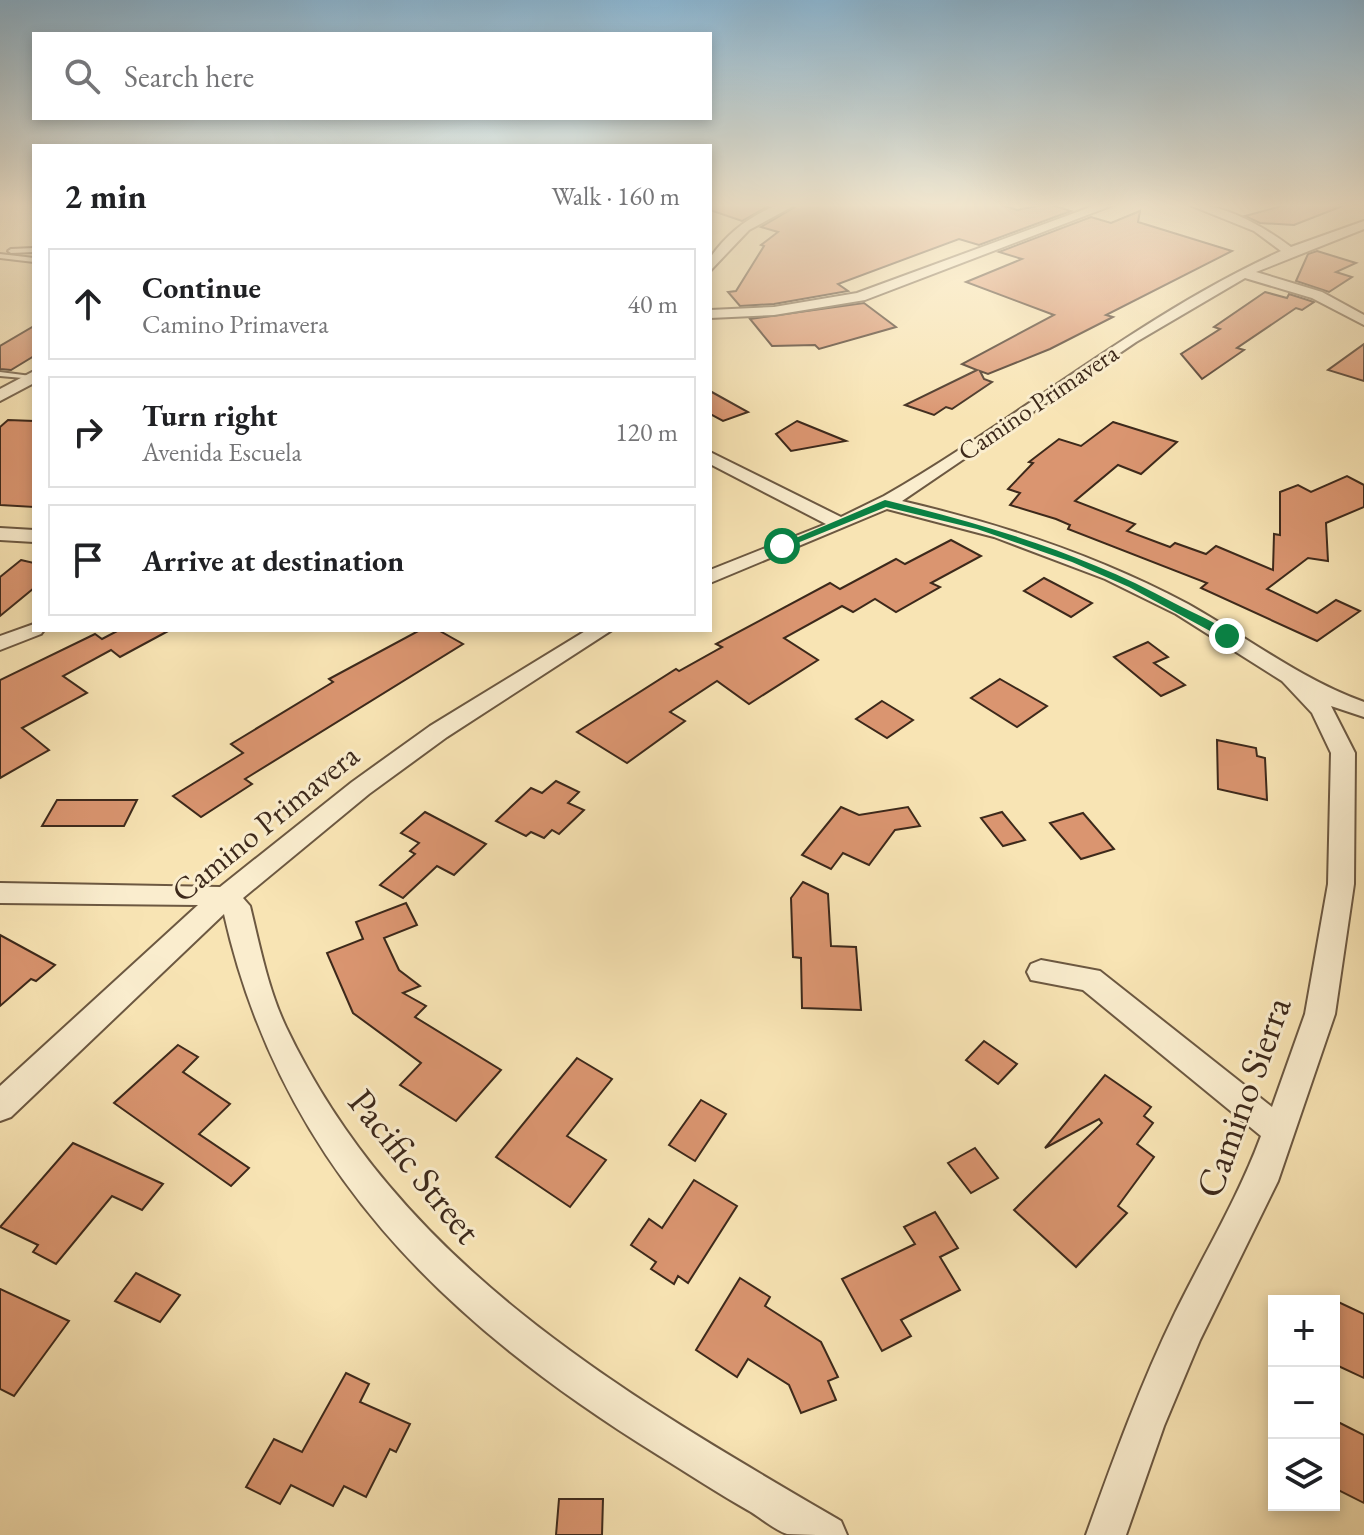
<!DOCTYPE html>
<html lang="en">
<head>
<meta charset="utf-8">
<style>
  body { margin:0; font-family:"EB Garamond",serif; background:#f2f2f2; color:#202124 }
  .controls { position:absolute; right:24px; bottom:24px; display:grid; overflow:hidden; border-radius:0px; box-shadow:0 4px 12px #0003 }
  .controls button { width:72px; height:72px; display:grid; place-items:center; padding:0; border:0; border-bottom:2px solid #e0e0e0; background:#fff; color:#202124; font:40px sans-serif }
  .stop { position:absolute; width:24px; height:24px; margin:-18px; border:6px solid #0b8043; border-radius:50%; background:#fff }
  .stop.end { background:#0b8043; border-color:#fff; box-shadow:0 2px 8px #0008 }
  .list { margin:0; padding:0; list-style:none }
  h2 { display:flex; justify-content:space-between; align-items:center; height:104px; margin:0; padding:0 32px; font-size:34px }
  h2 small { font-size:26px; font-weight:400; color:#757577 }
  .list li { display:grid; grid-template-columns:52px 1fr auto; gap:24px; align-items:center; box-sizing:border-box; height:112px; margin:0 16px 16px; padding:0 16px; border:2px solid #e0e0e0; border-radius:0px }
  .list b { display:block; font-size:30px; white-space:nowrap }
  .list p { margin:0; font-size:26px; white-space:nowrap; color:#757577 }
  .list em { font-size:26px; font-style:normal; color:#757577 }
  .icon { flex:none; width:44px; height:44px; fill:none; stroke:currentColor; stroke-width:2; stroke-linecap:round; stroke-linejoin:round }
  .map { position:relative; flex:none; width:1364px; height:1535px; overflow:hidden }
  .search { position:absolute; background:#fff; box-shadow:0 4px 12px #0003; left:32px; top:32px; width:680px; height:88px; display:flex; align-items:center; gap:20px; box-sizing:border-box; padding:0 28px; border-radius:0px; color:#757577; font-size:30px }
  .panel { position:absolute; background:#fff; box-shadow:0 4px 12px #0003; left:32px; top:144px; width:680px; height:488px; border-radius:0px }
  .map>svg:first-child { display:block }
  .building { fill:#da9570; stroke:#3d291b; stroke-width:2 }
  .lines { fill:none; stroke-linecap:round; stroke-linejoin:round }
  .service-casing { stroke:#6c5841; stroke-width:4 }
  .minor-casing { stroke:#6c5841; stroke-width:4 }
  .service { fill:#faedce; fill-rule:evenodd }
  .minor { fill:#faedce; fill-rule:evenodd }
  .route { fill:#0b8043 }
  .labels { text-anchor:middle; stroke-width:6; stroke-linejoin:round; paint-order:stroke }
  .far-street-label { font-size:26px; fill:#3d291b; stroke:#faedce }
  .street-label { font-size:32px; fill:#3d291b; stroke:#faedce }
  .near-street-label { font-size:38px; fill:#3d291b; stroke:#faedce }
</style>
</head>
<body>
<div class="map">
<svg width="1364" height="1535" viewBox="0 0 1364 1535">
  <rect width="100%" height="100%" fill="#f8e4b4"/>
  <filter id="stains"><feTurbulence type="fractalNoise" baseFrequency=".0025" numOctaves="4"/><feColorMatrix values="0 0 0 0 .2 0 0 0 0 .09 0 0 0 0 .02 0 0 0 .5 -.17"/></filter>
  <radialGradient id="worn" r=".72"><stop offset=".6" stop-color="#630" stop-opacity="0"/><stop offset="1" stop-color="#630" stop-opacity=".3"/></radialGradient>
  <g class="building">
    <polygon points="710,204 772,204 742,221 710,210"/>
    <polygon points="800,204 998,204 1017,210 1048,204 1071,211 979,245 959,239 838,284 848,291 774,304 740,306 728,292 736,291 764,246 761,245 778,232 761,227"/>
    <polygon points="1290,204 1345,204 1345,205 1294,225 1260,223 1245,216"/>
    <polygon points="1140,211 1138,222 1232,251 1106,315 1113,317 1050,349 988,374 980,371 984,379 992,382 952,409 946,407 934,415 905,405 977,370 962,364 1054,315 966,282 1022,259 999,252 1091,217 1111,223"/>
    <polygon points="1317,251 1356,263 1336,272 1352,277 1329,292 1296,281 1308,254"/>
    <polygon points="1265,292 1287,298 1289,294 1314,302 1302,310 1296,308 1237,348 1244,350 1202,379 1181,354 1220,329 1214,327"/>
    <polygon points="864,303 896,327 819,349 815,345 772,346 750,319"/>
    <polygon points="34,326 34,356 11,370 0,369 0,346"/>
    <polygon points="1364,344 1364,381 1328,370"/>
    <polygon points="710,391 748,412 723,421 710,414"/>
    <polygon points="8,420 34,421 34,507 0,505 0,427"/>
    <polygon points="797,421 846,441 791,451 776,434"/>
    <polygon points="1113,422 1177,442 1141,474 1118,465 1075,501 1135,524 1127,531 1170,547 1175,543 1206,554 1216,546 1273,570 1274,534 1280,535 1280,492 1298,485 1311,492 1347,476 1364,485 1364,507 1326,523 1328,561 1308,558 1267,589 1317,613 1336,600 1360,611 1317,641 1201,588 1207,583 1068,529 1070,525 1056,519 1010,505 1020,493 1008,489 1033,463 1029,462 1059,439 1081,446"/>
    <polygon points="951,540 981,556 931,583 940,587 896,612 875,599 853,612 842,606 784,638 818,660 749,704 717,681 670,712 685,721 627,763 577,732 676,669 679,671 722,647 716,644 830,583 840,589 896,559 905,564"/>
    <polygon points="21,560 34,563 34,588 0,616 0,577"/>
    <polygon points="1044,578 1092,603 1071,617 1024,591"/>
    <polygon points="119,630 170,630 120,657 111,650 63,676 87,693 22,728 49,750 0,778 0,680 95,634 102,639"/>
    <polygon points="420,630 438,630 463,644 245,779 252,784 201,817 173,796 243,753 231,744 333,682 329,679"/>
    <polygon points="1148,642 1168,657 1154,663 1185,685 1161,696 1114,657"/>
    <polygon points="1000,679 1047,706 1017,727 971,698"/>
    <polygon points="882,701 913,720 887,738 856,719"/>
    <polygon points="1217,740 1256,748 1257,756 1265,758 1267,800 1218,789"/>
    <polygon points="556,781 579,792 568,803 584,810 559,834 552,830 544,838 531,832 526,836 496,821 531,788 542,793"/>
    <polygon points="57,800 137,800 124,826 42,826"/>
    <polygon points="841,807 859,815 908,807 920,826 895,830 869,865 843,853 831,869 802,855"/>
    <polygon points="425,812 486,844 454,875 437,866 403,898 380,885 415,854 410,851 419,843 401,833"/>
    <polygon points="1002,812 1025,840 1003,846 981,818"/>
    <polygon points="1083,813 1114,849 1081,859 1050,823"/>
    <polygon points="803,882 828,894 831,946 856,947 861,1010 802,1008 801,958 793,957 791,898"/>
    <polygon points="406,903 417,925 384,938 399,970 420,986 403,993 426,1006 415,1017 501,1070 456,1121 400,1085 421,1063 353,1013 327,953 363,939 356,922"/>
    <polygon points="0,935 55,965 36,981 31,979 0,1006"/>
    <polygon points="984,1041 1017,1064 998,1084 966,1060"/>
    <polygon points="178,1045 198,1057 183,1072 230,1104 199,1134 249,1168 231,1186 114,1103"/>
    <polygon points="577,1058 612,1079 567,1136 606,1160 570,1207 496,1157"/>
    <polygon points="1105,1075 1151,1107 1144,1116 1153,1123 1137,1144 1154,1157 1118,1206 1127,1213 1076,1267 1014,1210 1102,1123 1099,1119 1045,1148"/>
    <polygon points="701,1100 726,1114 695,1161 669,1145"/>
    <polygon points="73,1143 163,1184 142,1210 112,1196 56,1264 33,1252 38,1245 0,1227"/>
    <polygon points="975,1148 998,1178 971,1193 948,1163"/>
    <polygon points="694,1180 737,1206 688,1283 678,1276 674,1284 651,1269 656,1262 631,1245 649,1219 662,1228"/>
    <polygon points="935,1212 958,1248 940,1257 960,1290 901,1320 911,1336 882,1351 842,1279 915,1244 904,1227"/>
    <polygon points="136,1273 180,1295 160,1322 115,1301"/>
    <polygon points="740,1278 770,1297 765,1306 821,1342 838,1377 828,1381 836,1400 801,1413 789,1385 748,1359 737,1377 696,1350"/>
    <polygon points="0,1289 69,1321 14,1396 0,1389"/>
    <polygon points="1334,1300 1364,1314 1364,1378 1334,1364"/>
    <polygon points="346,1373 369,1384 360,1402 410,1424 396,1452 390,1449 366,1497 344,1486 333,1506 291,1485 280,1504 246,1487 274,1439 302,1452"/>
    <polygon points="1334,1420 1364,1435 1364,1503 1334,1488"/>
    <polygon points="559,1499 603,1499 602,1535 556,1535"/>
  </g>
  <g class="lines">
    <defs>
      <g id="service">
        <polygon points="34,248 34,252 11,253 8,251 11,249"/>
        <polygon points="0,254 34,258 34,262 0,258"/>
        <polygon points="0,372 31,376 34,376 34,379 0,376"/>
      </g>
      <g id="minor">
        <path d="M780,204h17l-48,26 -39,41v-13c18,-26 41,-43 70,-54z"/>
        <polygon points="1099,204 1116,204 865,300 774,315 710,318 710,310 774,307 857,293"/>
        <path d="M1187,204c38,0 74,21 104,43l73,-26v8l-108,43 66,20 42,23v10l-52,-27 -67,-20 -109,64 -234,159c99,23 196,55 286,103 59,33 112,75 176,98v15l-33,-11 24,47 -1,131 -19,130 -57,167 -78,159 -36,86 -38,109h-40c27,-75 54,-150 89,-222 29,-59 63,-115 86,-177l-178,-146 -52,-10 -4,-8 4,-8 10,-4 59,11 172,136 33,-93 23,-130 3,-131 -19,-40 -30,-32 -106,-67 -71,-35 -111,-42 -107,-28 -177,74v-13l116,-46 -116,-60v-12l131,65 43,-21c136,-78 254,-180 397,-245l-27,-20z"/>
        <polygon points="34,371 34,383 0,401 0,389"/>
        <polygon points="0,528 34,530 34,542 0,540"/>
        <polygon points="34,624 34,630 44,630 41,634 0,650 0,636"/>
        <path d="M587,630h25l-165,107 -78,57 -126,104 7,8c10,41 18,83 36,121 114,239 336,366 555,494l6,14c-17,0 -44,0 -60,-1 -12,-4 -25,-15 -36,-22 -32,-18 -62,-38 -93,-57 -213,-132 -377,-289 -434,-541l-213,203 -11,4v-35l198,-181 -198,-2v-20l220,4 132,-105 78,-56z"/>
      </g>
    </defs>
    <use href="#service" class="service-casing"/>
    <use href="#minor" class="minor-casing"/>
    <use href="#service" class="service"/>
    <use href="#minor" class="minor"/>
  </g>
  <linearGradient id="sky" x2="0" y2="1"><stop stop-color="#8bb7d4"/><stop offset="0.49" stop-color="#fcf3dd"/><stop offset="1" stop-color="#fcf3dd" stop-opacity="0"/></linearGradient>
  <rect width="1364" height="419" fill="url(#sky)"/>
  <path class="route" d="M885,500c101,25 198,53 289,103 19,10 43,19 59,33l-10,2 -94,-51 -57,-25 -95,-33 -91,-22 -101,41 -8,-2z"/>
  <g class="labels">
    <g class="far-street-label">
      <text transform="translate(1038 402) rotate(-34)" y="9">Camino Primavera</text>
    </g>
    <g class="street-label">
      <text transform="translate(265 823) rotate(-39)" y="11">Camino Primavera</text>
    </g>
    <g class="near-street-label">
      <text transform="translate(1243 1097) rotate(-70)" y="13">Camino Sierra</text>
      <text transform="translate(415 1166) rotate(51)" y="13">Pacific Street</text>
    </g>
  </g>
  <rect width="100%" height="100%" filter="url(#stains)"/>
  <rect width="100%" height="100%" fill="url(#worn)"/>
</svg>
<div class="controls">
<button>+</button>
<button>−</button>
<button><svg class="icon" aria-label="layers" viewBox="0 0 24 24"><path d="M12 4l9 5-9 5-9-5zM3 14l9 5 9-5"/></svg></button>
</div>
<div class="stop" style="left:782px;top:546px"></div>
<div class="stop end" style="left:1227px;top:636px"></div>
<div class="search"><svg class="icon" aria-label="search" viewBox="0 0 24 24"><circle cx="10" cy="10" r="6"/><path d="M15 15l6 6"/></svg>Search here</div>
<section class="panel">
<h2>2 min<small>Walk · 160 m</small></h2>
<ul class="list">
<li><svg class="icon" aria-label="ahead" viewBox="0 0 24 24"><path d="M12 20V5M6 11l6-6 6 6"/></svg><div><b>Continue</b><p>Camino Primavera</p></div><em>40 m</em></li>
<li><svg class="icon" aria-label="right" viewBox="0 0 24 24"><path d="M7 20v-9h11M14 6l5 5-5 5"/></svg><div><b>Turn right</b><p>Avenida Escuela</p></div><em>120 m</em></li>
<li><svg class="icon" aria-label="arrive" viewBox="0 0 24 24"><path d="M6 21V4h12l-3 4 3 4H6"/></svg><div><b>Arrive at destination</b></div></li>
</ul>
</section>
</div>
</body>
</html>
